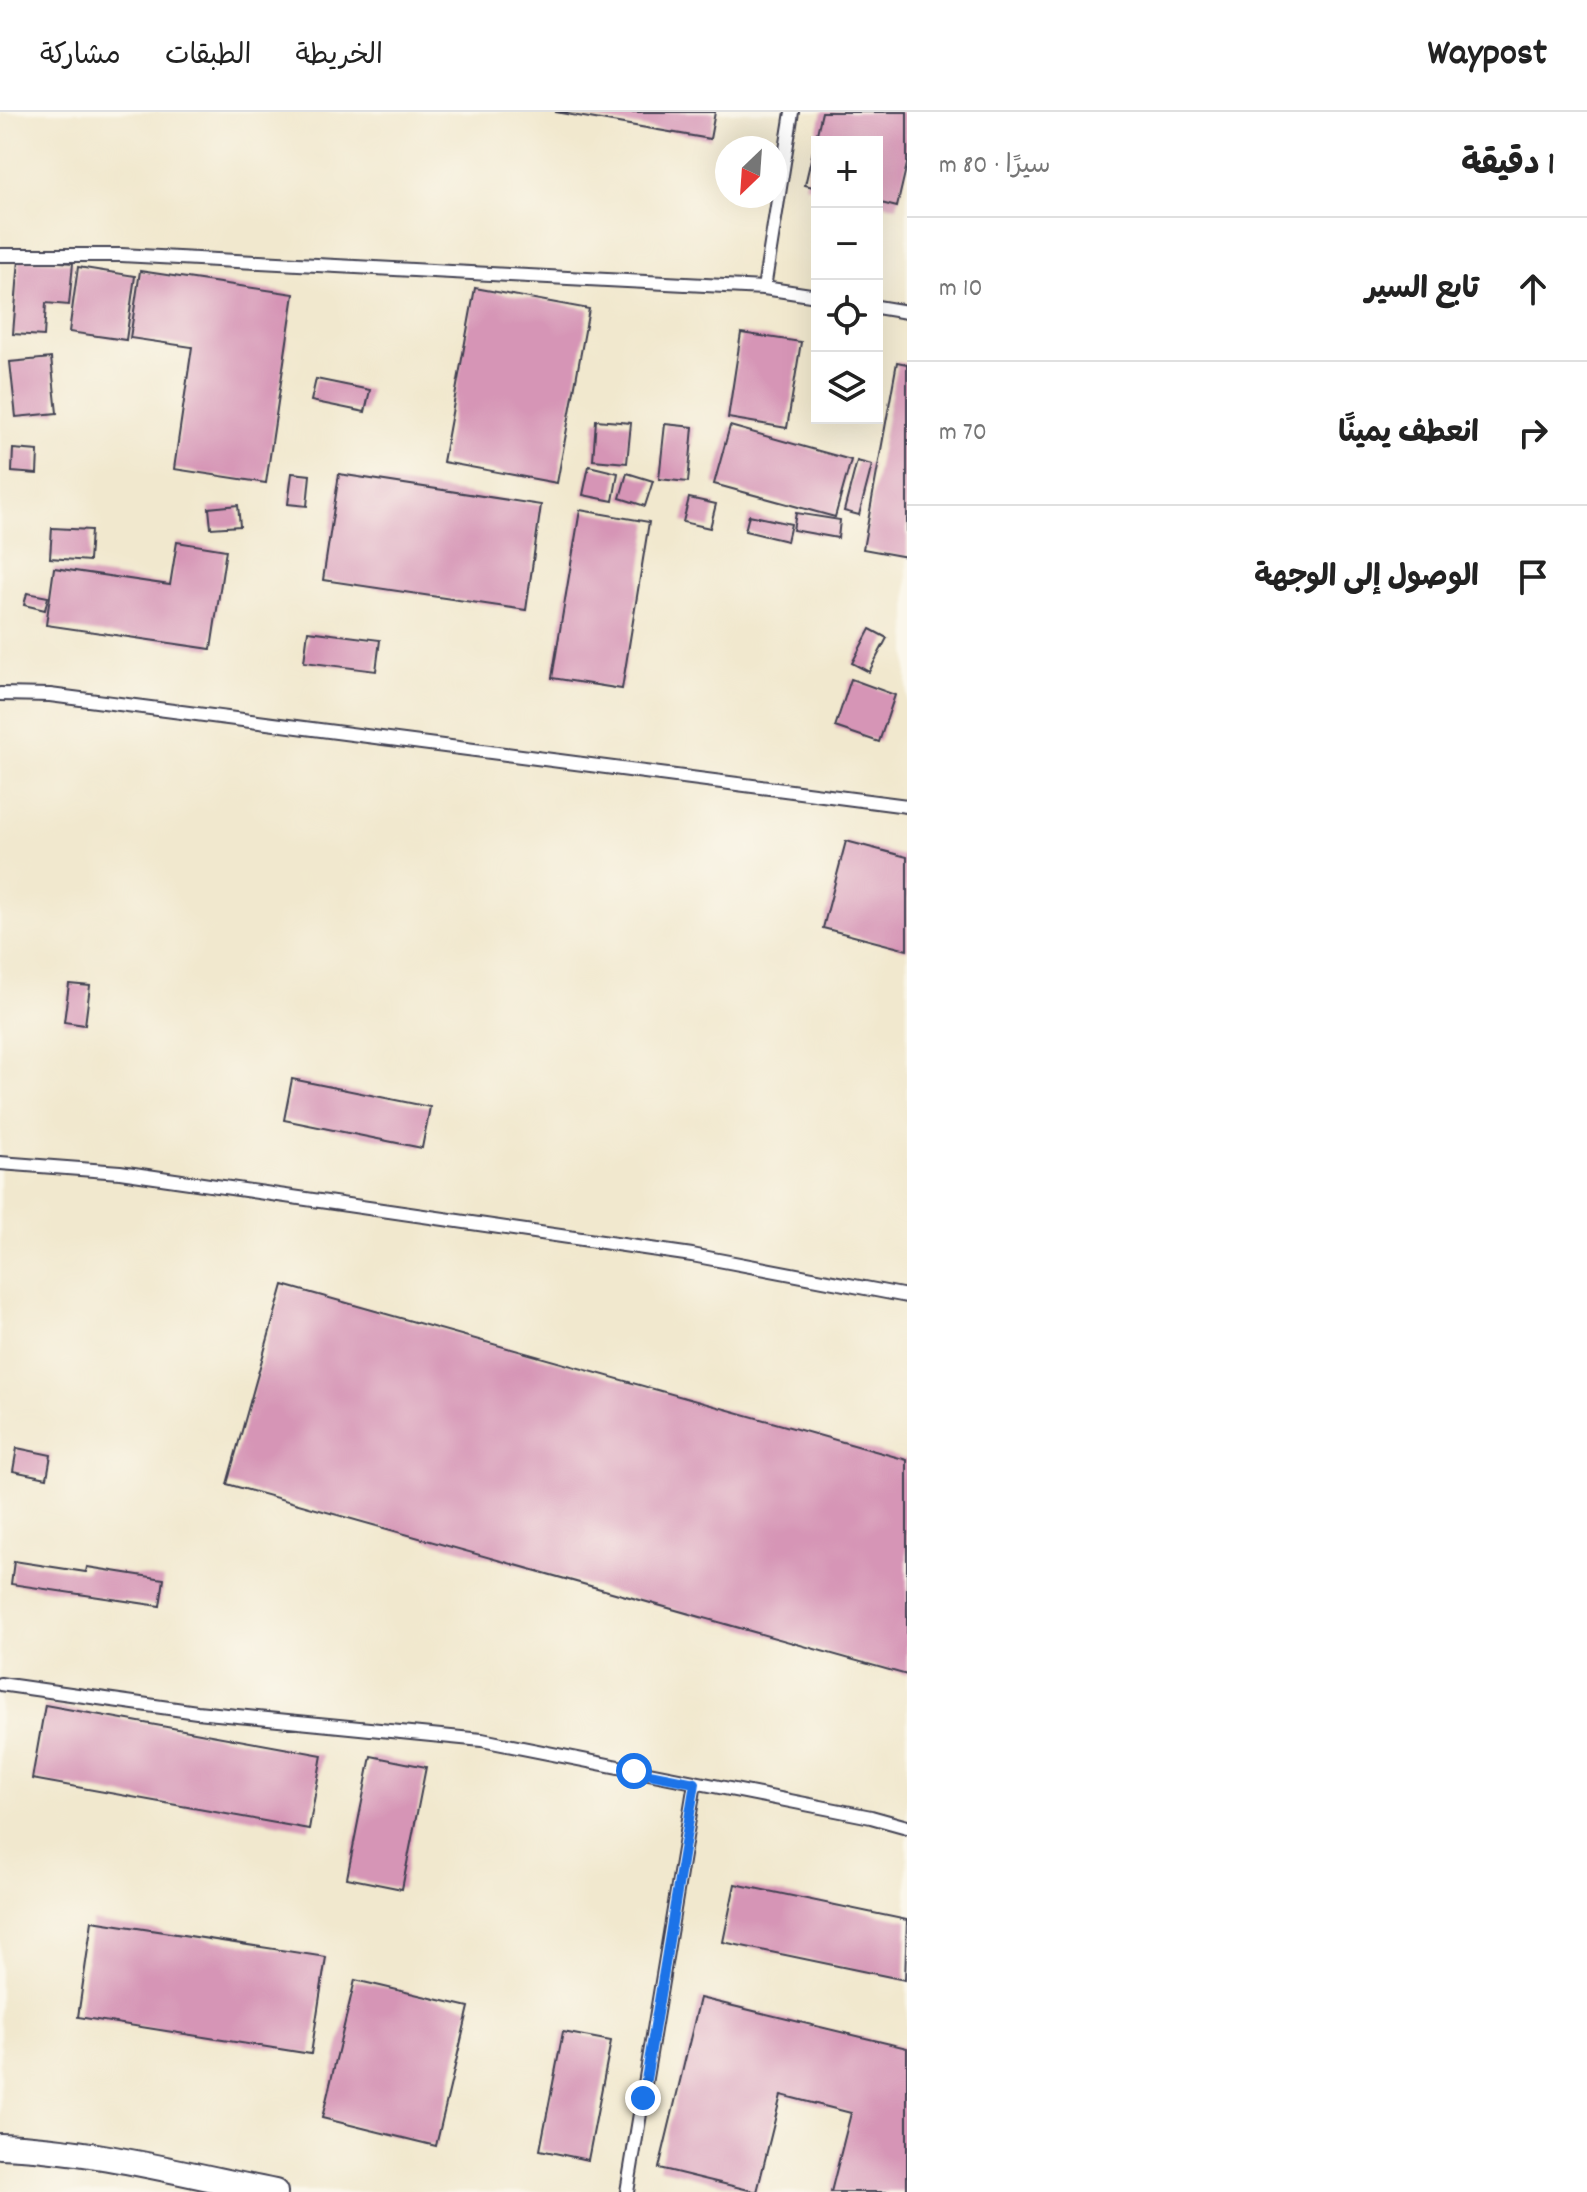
<!DOCTYPE html>
<html lang="ar">
<head>
<meta charset="utf-8">
<style>
  body { margin:0; font-family:Dekko,"Playpen Sans Arabic",sans-serif; background:#f2f2f2; color:#222; direction:rtl }
  .controls { position:absolute; right:24px; top:24px; display:grid; overflow:hidden; border-radius:0px; box-shadow:0 8px 32px #0002 }
  .controls button { width:72px; height:72px; display:grid; place-items:center; padding:0; border:0; border-bottom:2px solid #e0e0e0; background:#fff; color:#222; font:40px sans-serif }
  .compass { position:absolute; left:715px; top:24px; width:72px; height:72px; border-radius:50%; background:#fff; box-shadow:0 8px 32px #0002; rotate:205deg }
  .stop { position:absolute; width:24px; height:24px; margin:-18px; border:6px solid #1a73e8; border-radius:50%; background:#fff }
  .stop.end { background:#1a73e8; border-color:#fff; box-shadow:0 2px 8px #0008 }
  .list { margin:0; padding:0; list-style:none }
  h2 { display:flex; justify-content:space-between; align-items:center; height:104px; margin:0; padding:0 32px; font-size:34px }
  h2 small { font-size:26px; font-weight:400; color:#767676 }
  .list li { display:grid; grid-template-columns:52px 1fr auto; gap:24px; align-items:center; box-sizing:border-box; height:144px; padding:0 32px; border-top:2px solid #e0e0e0 }
  .list b { display:block; font-size:30px; white-space:nowrap }
  .list em { font-size:26px; font-style:normal; color:#767676 }
  .icon { flex:none; width:44px; height:44px; fill:none; stroke:currentColor; stroke-width:2; stroke-linecap:round; stroke-linejoin:round }
  .map { position:relative; flex:none; width:907px; height:2080px; overflow:hidden; direction:ltr }
  header { display:flex; align-items:center; gap:48px; box-sizing:border-box; height:112px; padding:0 40px; background:#fff; border-bottom:2px solid #e0e0e0 }
  header strong { font-size:38px }
  nav { display:flex; gap:44px; margin-inline-start:auto; font-size:28px }
  main { display:flex }
  aside { flex:1; background:#fff }
  .map>svg:first-child { display:block }
  .building { fill:#d695b6 }
  .lines { fill:none; stroke-linecap:round; stroke-linejoin:round }
  .lane-casing { stroke:#414051; stroke-width:16 }
  .street-casing { stroke:#414051; stroke-width:28 }
  .lane { stroke:#fff; stroke-width:12 }
  .street { stroke:#fff; stroke-width:24 }
  .route { stroke:#1a73e8; stroke-width:10 }
</style>
</head>
<body>
<header>
<strong>Waypost</strong>
<nav><a>الخريطة</a><a>الطبقات</a><a>مشاركة</a></nav>
</header>
<main>
<aside>
<h2>1 دقيقة<small>سيرًا · 80 m</small></h2>
<ul class="list">
<li><svg class="icon" aria-label="ahead" viewBox="0 0 24 24"><path d="M12 20V5M6 11l6-6 6 6"/></svg><div><b>تابع السير</b></div><em>10 m</em></li>
<li><svg class="icon" aria-label="right" viewBox="0 0 24 24"><path d="M7 20v-9h11M14 6l5 5-5 5"/></svg><div><b>انعطف يمينًا</b></div><em>70 m</em></li>
<li><svg class="icon" aria-label="arrive" viewBox="0 0 24 24"><path d="M6 21V4h12l-3 4 3 4H6"/></svg><div><b>الوصول إلى الوجهة</b></div></li>
</ul>
</aside>
<div class="map">
<svg width="907" height="2080" viewBox="0 0 907 2080">
  <rect width="100%" height="100%" fill="#fbf7ec"/>
  <filter id="ink" filterUnits="userSpaceOnUse"><feTurbulence type="fractalNoise" baseFrequency=".0125" numOctaves="2"/><feDisplacementMap in="SourceGraphic" scale="16" xChannelSelector="R" yChannelSelector="G"/><feConvolveMatrix kernelMatrix="1 2 1 2 8 2 1 2 1" color-interpolation-filters="sRGB"/></filter>
  <filter id="wash" filterUnits="userSpaceOnUse"><feTurbulence type="fractalNoise" baseFrequency=".006" numOctaves="4" result="noise"/><feDisplacementMap in="SourceGraphic" scale="32" xChannelSelector="R" yChannelSelector="G"/><feGaussianBlur stdDeviation="1.8" result="paint"/><feColorMatrix in="noise" values="0 0 0 0 0 0 0 0 0 0 0 0 0 0 0 0 0 1.4 0 .05"/><feComposite in="paint" operator="in"/></filter>
  <g filter="url(#wash)">
    <rect width="100%" height="100%" fill="#f1e8ce"/>
    <g id="blocks">
      <g class="building">
        <polygon points="555,0 715,0 710,27"/>
        <polygon points="822,0 907,0 907,52 897,95 877,90 877,30 817,30 817,76 805,73"/>
        <polygon points="19,147 73,151 69,193 46,191 44,224 13,222"/>
        <polygon points="78,155 135,164 126,228 69,220"/>
        <polygon points="140,159 294,182 266,371 174,357 192,235 130,226"/>
        <polygon points="475,176 589,197 557,371 443,350"/>
        <polygon points="741,221 801,230 787,316 728,306"/>
        <polygon points="51,246 57,301 16,305 10,250"/>
        <polygon points="897,250 907,252 907,445 863,437"/>
        <polygon points="316,267 370,278 365,300 311,289"/>
        <polygon points="596,308 631,311 627,351 593,348"/>
        <polygon points="665,312 693,315 688,370 659,367"/>
        <polygon points="730,314 851,348 835,405 714,372"/>
        <polygon points="13,337 38,339 37,362 12,360"/>
        <polygon points="857,349 872,353 859,403 844,399"/>
        <polygon points="589,354 618,361 613,389 583,383"/>
        <polygon points="292,361 310,363 307,394 288,392"/>
        <polygon points="627,361 653,369 645,394 620,386"/>
        <polygon points="339,362 541,393 526,498 323,468"/>
        <polygon points="689,386 716,392 710,416 683,410"/>
        <polygon points="238,393 240,414 211,416 209,396"/>
        <polygon points="580,398 649,410 622,577 552,566"/>
        <polygon points="796,401 840,408 838,426 793,418"/>
        <polygon points="749,403 791,412 787,429 745,419"/>
        <polygon points="52,416 91,418 89,449 50,446"/>
        <polygon points="177,430 226,438 211,537 46,513 54,456 170,473"/>
        <polygon points="27,481 48,485 45,498 24,493"/>
        <polygon points="870,517 887,526 869,560 852,551"/>
        <polygon points="308,519 380,528 376,559 304,550"/>
        <polygon points="851,567 895,583 879,630 835,615"/>
        <polygon points="846,729 907,745 907,838 823,816"/>
        <polygon points="69,872 90,874 85,913 64,910"/>
        <polygon points="292,967 430,995 422,1036 284,1008"/>
        <polygon points="283,1173 907,1348 907,1563 227,1372"/>
        <polygon points="17,1336 51,1343 47,1366 13,1359"/>
        <polygon points="14,1449 86,1460 87,1455 164,1467 160,1494 11,1472"/>
        <polygon points="45,1593 322,1643 309,1717 32,1667"/>
        <polygon points="371,1644 426,1655 402,1777 347,1766"/>
        <polygon points="735,1772 907,1808 905,1868 723,1830"/>
        <polygon points="92,1809 326,1845 311,1942 78,1905"/>
        <polygon points="355,1868 469,1895 436,2034 322,2006"/>
        <polygon points="700,1886 907,1936 907,2080 831,2080 851,2001 781,1983 757,2080 659,2056"/>
        <polygon points="563,1920 611,1929 588,2048 540,2038"/>
      </g>
    </g>
  </g>
  <g filter="url(#ink)">
    <use href="#blocks" fill-opacity="0" stroke="#414051" stroke-width="2"/>
    <g class="lines">
      <defs>
        <g id="lane">
          <polyline points="0,143 121,143 764,176 817,184"/>
          <polyline points="764,176 792,0"/>
          <polyline points="877,195 907,200"/>
          <polyline points="0,582 50,583 907,694"/>
          <polyline points="0,1051 120,1060 692,1143 907,1184"/>
          <polyline points="0,1572 197,1600 482,1628 871,1705 907,1715"/>
          <polyline points="627,2080 695,1671"/>
        </g>
        <path id="street" d="M0,2034c92,3 185,28 275,46"/>
      </defs>
      <use href="#lane" class="lane-casing"/>
      <use href="#street" class="street-casing"/>
      <use href="#lane" class="lane"/>
      <use href="#street" class="street"/>
    </g>
  </g>
  <g class="lines" filter="url(#ink)">
    <polyline class="route" points="634,1659 695,1671 643,1986"/>
  </g>
</svg>
<div class="controls">
<button>+</button>
<button>−</button>
<button><svg class="icon" aria-label="locate" viewBox="0 0 24 24"><circle cx="12" cy="12" r="6"/><path d="M12 2v4M12 18v4M2 12h4M18 12h4"/></svg></button>
<button><svg class="icon" aria-label="layers" viewBox="0 0 24 24"><path d="M12 4l9 5-9 5-9-5zM3 14l9 5 9-5"/></svg></button>
</div>
<svg class="compass" viewBox="-18 -18 36 36"><path d="M0-13l5 13h-10z" fill="#e53935"/><path d="M0 13l5-13h-10z" fill="#767676"/></svg>
<div class="stop" style="left:634px;top:1659px"></div>
<div class="stop end" style="left:643px;top:1986px"></div>
</div>
</main>
</body>
</html>
